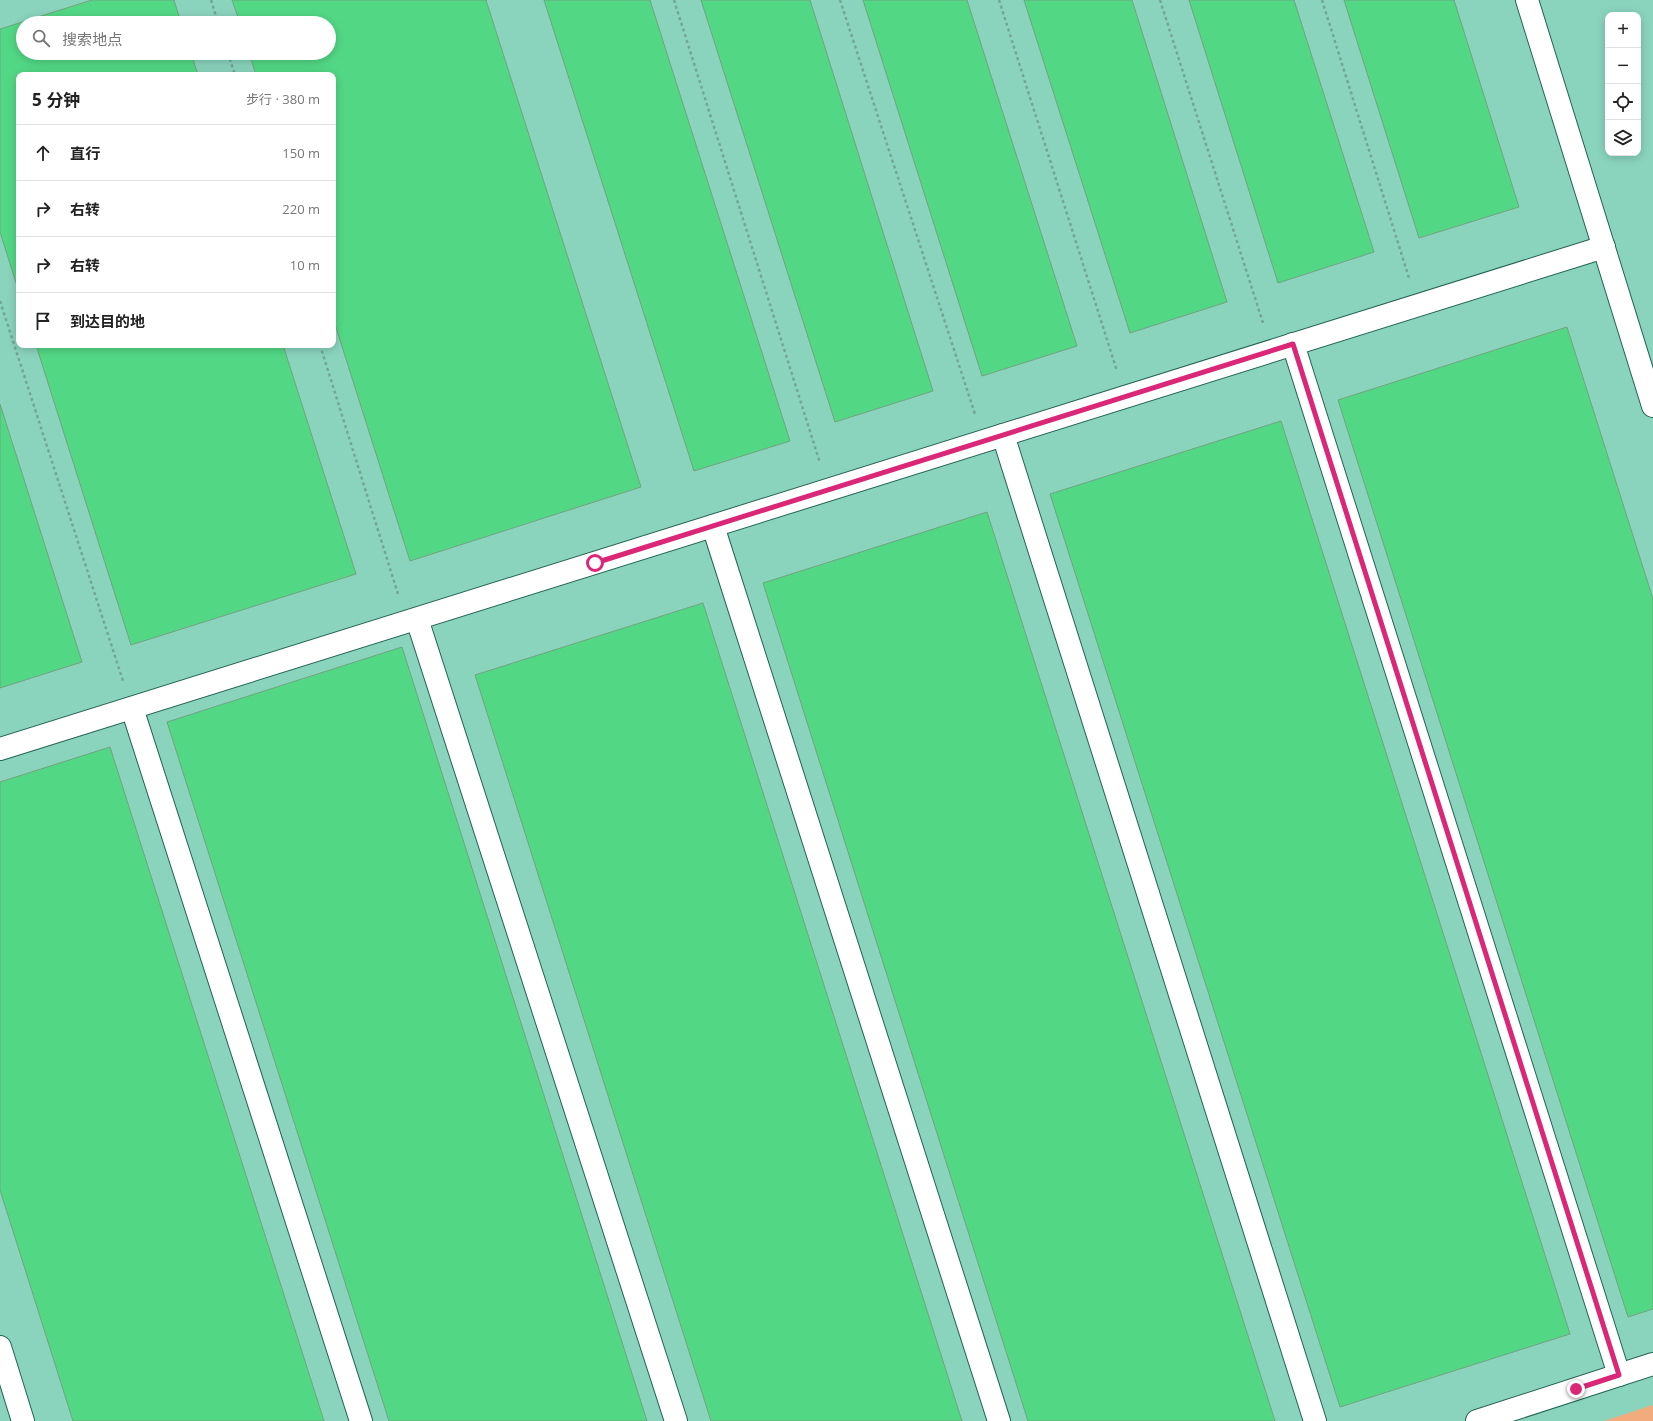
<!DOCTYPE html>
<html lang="zh">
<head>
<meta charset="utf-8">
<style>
  body { margin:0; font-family:"Open Sans","Noto Sans SC",sans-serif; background:#f6f6f6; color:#222 }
  .controls { position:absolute; right:12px; top:12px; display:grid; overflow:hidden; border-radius:8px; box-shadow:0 2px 10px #0003 }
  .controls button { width:36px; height:36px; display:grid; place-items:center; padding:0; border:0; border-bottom:1px solid #e0e0e0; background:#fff; color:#222; font:20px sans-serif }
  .stop { position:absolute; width:12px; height:12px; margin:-9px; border:3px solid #db2777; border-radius:50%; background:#fff }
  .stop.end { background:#db2777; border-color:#fff; box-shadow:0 1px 4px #0008 }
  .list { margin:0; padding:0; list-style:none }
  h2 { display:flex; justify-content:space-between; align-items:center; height:52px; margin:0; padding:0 16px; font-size:17px }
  h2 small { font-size:13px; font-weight:400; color:#767676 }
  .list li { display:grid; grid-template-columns:26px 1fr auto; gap:12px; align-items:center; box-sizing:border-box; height:56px; padding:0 16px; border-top:1px solid #e0e0e0 }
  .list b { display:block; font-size:15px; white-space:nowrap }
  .list em { font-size:13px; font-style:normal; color:#767676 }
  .icon { flex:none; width:22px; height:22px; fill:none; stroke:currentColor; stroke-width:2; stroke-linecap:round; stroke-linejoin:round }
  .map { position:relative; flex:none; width:1653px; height:1421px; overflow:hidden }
  .search { position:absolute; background:#fff; box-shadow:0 2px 10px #0003; left:16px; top:16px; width:320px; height:44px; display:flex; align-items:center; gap:10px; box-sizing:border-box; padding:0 14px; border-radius:22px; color:#767676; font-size:15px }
  .panel { position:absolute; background:#fff; box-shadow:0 2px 10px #0003; left:16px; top:72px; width:320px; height:276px; border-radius:8px }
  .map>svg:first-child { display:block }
  .built { fill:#8ad4bd; fill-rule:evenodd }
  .green { fill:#f2ab7d }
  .building { fill:#52d885; stroke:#73a280 }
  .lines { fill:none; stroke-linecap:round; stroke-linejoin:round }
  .minor-casing { stroke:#236353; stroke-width:24 }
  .path { stroke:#71a695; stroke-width:2.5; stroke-dasharray:3 3; stroke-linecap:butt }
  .minor { stroke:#fff; stroke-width:22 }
  .route { stroke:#db2777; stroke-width:5 }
</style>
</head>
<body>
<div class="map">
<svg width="1653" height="1421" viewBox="0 0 1653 1421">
  <rect width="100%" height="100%" fill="#9fe0cb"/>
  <path class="built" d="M0,0h1653v1421h-1653zM1608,15h30v138h-30zM23,23h306v30h-306zM19,75h314v270h-314z"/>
  <polygon class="green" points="1653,1405 1653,1421 1604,1421"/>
  <g class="building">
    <polygon points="92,0 174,0 181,23 23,23 23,53 191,53 198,75 19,75 19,292 0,232 0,29"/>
    <polygon points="232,0 486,0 641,487 410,561 333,318 333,75 256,75 249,53 329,53 329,23 240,23"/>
    <polygon points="544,0 650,0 790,441 694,471"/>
    <polygon points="701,0 810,0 933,391 835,422"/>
    <polygon points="863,0 967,0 1077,346 982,376"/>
    <polygon points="1024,0 1132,0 1227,302 1130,333"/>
    <polygon points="1189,0 1294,0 1374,252 1278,283"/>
    <polygon points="1344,0 1454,0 1519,207 1419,238"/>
    <polygon points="1567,327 1653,599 1653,1309 1628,1317 1338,400"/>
    <polygon points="36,345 283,345 356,574 131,645"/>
    <polygon points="0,404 82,662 0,688"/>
    <polygon points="1281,421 1570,1334 1340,1407 1050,494"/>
    <polygon points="987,512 1275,1421 1028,1421 763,583"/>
    <polygon points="703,603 962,1421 711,1421 475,675"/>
    <polygon points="402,647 647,1421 389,1421 167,722"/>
    <polygon points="110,747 324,1421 73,1421 0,1190 0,782"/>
  </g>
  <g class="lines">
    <defs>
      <g id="minor">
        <polyline points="1527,0 1653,406"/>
        <polyline points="1293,344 1619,1375"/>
        <polyline points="1003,435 1315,1421"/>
        <polyline points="713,526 999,1421"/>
        <polyline points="417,619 676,1421"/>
        <polyline points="132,708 361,1421"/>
        <polyline points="0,749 1604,247"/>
        <polyline points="0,1347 23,1421"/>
        <polyline points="1477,1421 1653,1364"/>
      </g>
    </defs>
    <use href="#minor" class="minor-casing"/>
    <g class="path">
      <polyline points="211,0 218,23"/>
      <polyline points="674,0 820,463"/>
      <polyline points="840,0 975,414"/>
      <polyline points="999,0 1117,371"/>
      <polyline points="1160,0 1263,323"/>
      <polyline points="1322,0 1409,278"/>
      <polyline points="228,53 235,75"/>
      <polyline points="0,301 123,681"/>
      <polyline points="320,345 398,594"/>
    </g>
    <use href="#minor" class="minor"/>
  </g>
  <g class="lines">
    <polyline class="route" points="595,563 1293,344 1619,1375 1576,1389"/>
  </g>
</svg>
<div class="controls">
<button>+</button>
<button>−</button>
<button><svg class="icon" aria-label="locate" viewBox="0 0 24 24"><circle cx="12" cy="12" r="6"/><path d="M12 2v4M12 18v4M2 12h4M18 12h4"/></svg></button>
<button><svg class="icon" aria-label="layers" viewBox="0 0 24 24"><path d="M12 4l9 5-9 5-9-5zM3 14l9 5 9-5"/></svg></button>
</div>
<div class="stop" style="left:595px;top:563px"></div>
<div class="stop end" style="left:1576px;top:1389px"></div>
<div class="search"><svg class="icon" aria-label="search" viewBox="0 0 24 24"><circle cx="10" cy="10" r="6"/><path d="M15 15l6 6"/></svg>搜索地点</div>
<section class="panel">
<h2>5 分钟<small>步行 · 380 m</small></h2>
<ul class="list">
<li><svg class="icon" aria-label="ahead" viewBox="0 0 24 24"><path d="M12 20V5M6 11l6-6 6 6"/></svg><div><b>直行</b></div><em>150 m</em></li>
<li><svg class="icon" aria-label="right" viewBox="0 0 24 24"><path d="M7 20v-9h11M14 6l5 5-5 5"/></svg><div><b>右转</b></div><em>220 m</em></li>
<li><svg class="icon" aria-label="right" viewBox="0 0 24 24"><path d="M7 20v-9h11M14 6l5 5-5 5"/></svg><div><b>右转</b></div><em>10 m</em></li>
<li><svg class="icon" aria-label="arrive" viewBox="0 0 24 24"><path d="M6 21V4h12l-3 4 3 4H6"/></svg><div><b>到达目的地</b></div></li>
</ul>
</section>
</div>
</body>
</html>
